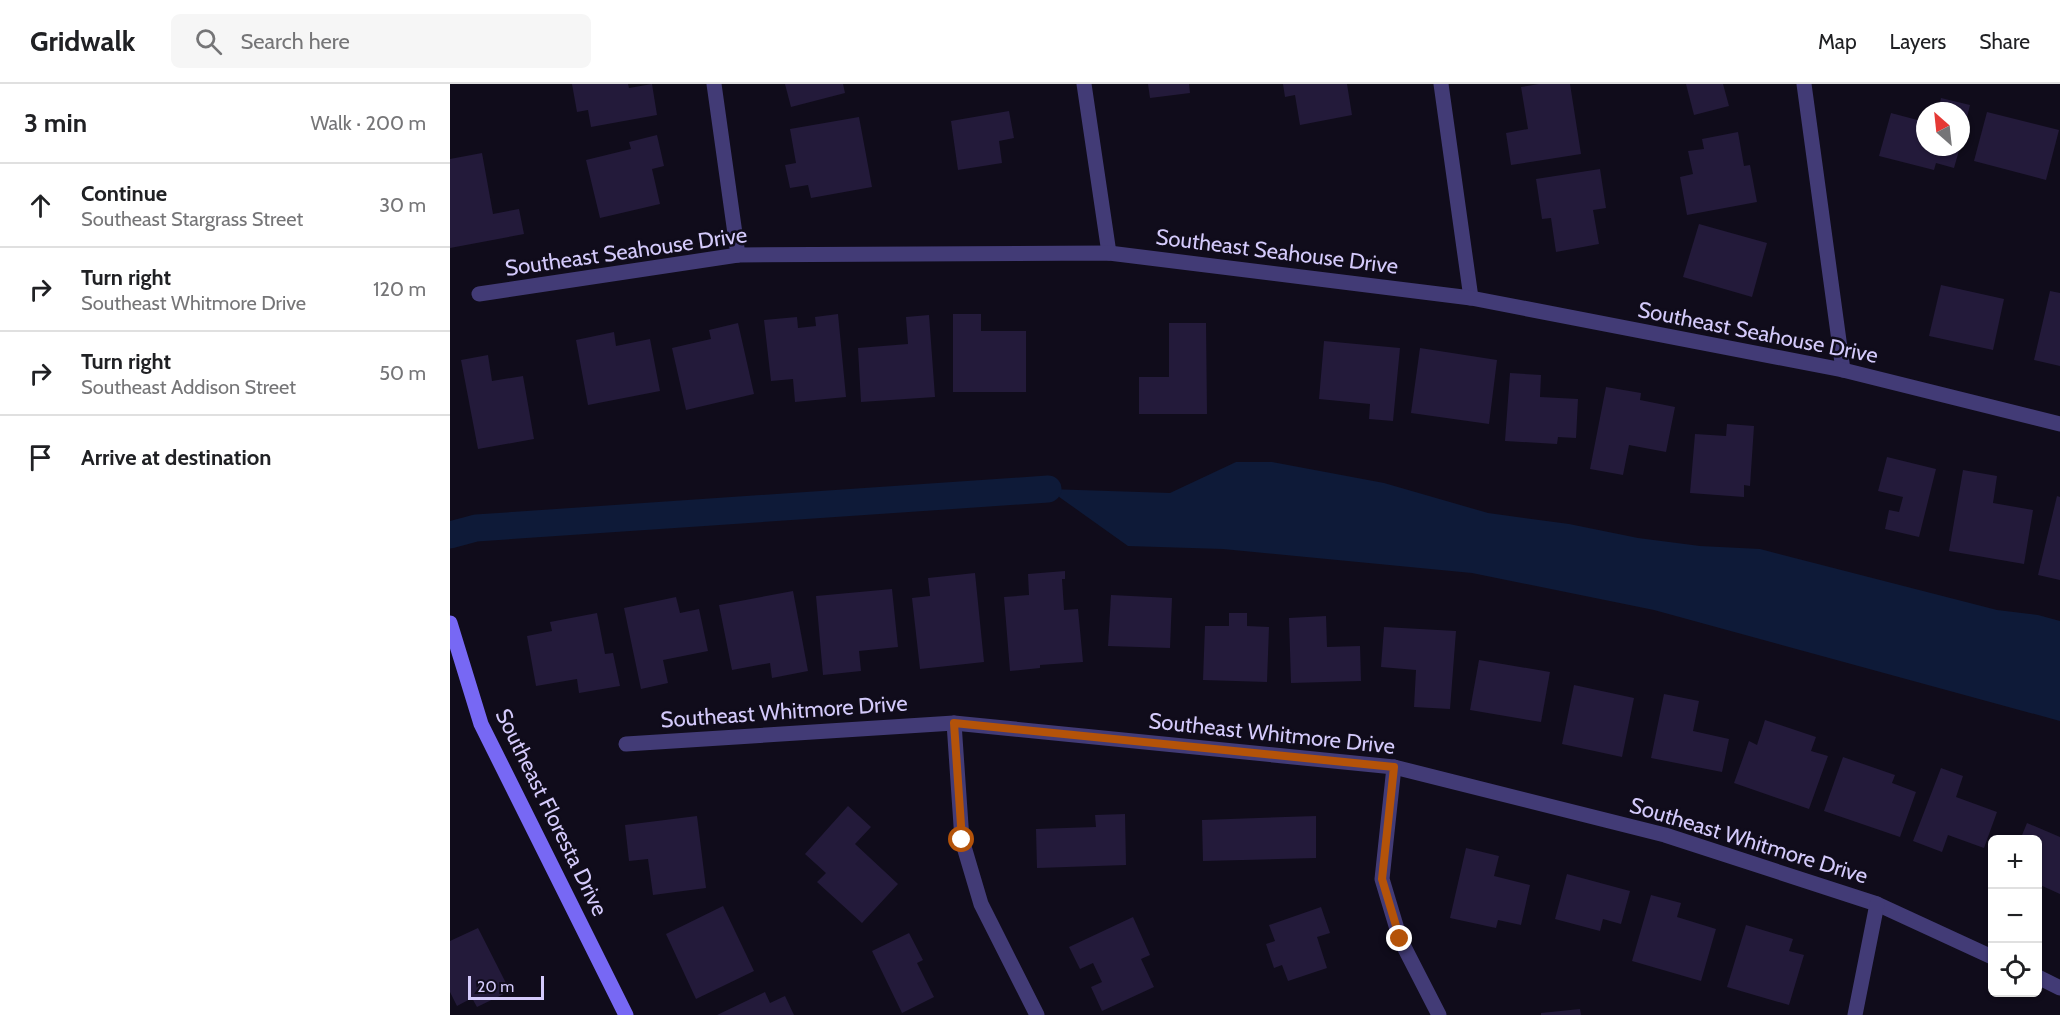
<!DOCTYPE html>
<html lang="en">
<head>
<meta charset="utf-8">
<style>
  body { margin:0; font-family:Cabin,sans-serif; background:#f6f6f6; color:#202124 }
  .controls { position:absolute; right:18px; bottom:18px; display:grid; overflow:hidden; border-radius:9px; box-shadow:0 2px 4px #0004 }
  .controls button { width:54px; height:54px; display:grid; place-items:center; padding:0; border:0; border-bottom:2px solid #e0e0e0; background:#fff; color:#202124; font:30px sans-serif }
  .compass { position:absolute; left:1466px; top:18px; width:54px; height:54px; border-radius:50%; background:#fff; box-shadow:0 2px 4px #0004; rotate:333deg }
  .scale { position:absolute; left:18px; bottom:15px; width:76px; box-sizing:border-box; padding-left:6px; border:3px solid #d4cafb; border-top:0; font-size:16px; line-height:21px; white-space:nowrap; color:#d4cafb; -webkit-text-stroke:4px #100c1b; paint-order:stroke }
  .stop { position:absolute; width:18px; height:18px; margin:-14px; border:4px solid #b45309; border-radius:50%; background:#fff }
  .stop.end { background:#b45309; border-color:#fff; box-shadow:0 2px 6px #0008 }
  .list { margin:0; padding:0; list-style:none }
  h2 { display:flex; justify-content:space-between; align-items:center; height:78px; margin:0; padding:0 24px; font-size:26px }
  h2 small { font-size:20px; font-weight:400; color:#757577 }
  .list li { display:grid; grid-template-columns:39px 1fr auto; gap:18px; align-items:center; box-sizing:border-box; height:84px; padding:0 24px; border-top:2px solid #e0e0e0 }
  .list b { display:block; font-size:22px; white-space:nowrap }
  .list p { margin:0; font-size:20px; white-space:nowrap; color:#757577 }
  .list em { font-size:20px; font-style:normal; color:#757577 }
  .icon { flex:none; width:33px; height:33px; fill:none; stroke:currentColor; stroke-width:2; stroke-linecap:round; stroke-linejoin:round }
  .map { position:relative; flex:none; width:1610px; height:931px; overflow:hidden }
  header { display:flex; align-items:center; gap:36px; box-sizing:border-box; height:84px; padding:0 30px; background:#fff; border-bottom:2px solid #e0e0e0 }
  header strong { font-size:28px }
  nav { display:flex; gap:33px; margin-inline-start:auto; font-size:21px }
  .search { width:420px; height:54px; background:#f6f6f6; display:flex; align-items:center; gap:15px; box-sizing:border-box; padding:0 21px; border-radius:9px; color:#757577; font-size:22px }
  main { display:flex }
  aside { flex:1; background:#fff }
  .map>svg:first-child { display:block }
  .water { fill:#0e1a38 }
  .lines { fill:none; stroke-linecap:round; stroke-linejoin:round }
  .canal { stroke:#0e1a38; stroke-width:27 }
  .building { fill:#231a3a }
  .street { stroke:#423b76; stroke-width:15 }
  .secondary { stroke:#7768f4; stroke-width:15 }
  .route { stroke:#b45309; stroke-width:8 }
  .labels { text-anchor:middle; stroke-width:5; stroke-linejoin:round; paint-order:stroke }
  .street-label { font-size:22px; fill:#d4cafb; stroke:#100c1b }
</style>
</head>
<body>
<header>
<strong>Gridwalk</strong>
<div class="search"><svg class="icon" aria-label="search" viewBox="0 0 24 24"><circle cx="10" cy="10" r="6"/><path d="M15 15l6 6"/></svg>Search here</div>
<nav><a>Map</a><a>Layers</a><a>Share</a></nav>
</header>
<main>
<aside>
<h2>3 min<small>Walk · 200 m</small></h2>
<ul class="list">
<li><svg class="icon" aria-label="ahead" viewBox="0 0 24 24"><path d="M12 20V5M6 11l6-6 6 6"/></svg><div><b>Continue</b><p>Southeast Stargrass Street</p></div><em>30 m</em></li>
<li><svg class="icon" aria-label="right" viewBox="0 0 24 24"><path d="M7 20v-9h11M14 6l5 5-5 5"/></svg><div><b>Turn right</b><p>Southeast Whitmore Drive</p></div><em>120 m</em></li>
<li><svg class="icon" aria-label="right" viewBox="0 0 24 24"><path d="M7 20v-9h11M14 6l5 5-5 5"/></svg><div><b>Turn right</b><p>Southeast Addison Street</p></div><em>50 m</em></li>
<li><svg class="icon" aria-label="arrive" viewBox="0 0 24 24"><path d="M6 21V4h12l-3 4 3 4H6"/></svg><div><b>Arrive at destination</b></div></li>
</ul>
</aside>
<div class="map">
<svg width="1610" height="931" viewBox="0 0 1610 931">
  <rect width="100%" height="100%" fill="#100c1b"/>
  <polygon class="water" points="786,378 822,378 934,399 1038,429 1119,440 1188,454 1250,462 1310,465 1547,526 1588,531 1610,537 1610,637 1204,526 1022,489 773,465 678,462 598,405 720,409"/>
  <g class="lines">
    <polyline class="canal" points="0,451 26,444 598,405"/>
  </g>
  <g class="building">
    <polygon points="122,0 178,0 179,4 202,0 207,31 141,43 138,26 127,28"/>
    <polygon points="335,0 393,0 395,9 341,23"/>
    <polygon points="698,0 739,0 740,9 700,14"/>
    <polygon points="833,0 897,0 902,31 850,41 845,11 835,13"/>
    <polygon points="1089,0 1120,0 1131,70 1061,81 1056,49 1078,45 1071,3"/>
    <polygon points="1236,0 1273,0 1279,22 1244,31"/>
    <polygon points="1491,14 1520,21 1512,54 1511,27 1488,27"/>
    <polygon points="559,27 564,54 549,57 552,79 508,86 501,37"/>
    <polygon points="1537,28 1609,46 1596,96 1524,77"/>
    <polygon points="1441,29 1475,38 1475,63 1510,63 1504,84 1486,79 1484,86 1429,72"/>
    <polygon points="409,33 422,103 361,114 358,101 340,104 335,81 346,79 340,45"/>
    <polygon points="1288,48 1294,82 1300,81 1307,118 1237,131 1230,93 1243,90 1238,67 1254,65 1252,55"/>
    <polygon points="207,51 214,82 202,85 210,120 150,134 136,76 181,65 179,58"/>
    <polygon points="32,69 43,130 69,125 74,150 0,164 0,75"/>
    <polygon points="1150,85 1156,124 1143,126 1149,160 1106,168 1101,134 1092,135 1086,95"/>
    <polygon points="1249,140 1317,159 1302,213 1233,193"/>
    <polygon points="1491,201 1554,215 1543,266 1479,252"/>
    <polygon points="1600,207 1610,209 1610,282 1584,276"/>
    <polygon points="388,230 396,313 345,318 343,295 321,297 314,236 347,233 348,244 366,242 365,233"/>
    <polygon points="503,230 531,230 531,247 576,247 576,308 503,308"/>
    <polygon points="479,231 485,313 411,318 408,264 458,260 456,233"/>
    <polygon points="288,239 304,310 236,326 222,264 261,255 259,246"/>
    <polygon points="719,239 756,239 757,330 689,330 689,293 719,293"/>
    <polygon points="164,248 166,262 200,255 210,307 138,321 126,256"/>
    <polygon points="874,257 950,264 943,337 919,335 920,320 869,315"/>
    <polygon points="970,264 1047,276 1039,340 961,329"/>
    <polygon points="38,271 42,297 73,292 84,355 28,365 11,276"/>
    <polygon points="1060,289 1091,291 1090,313 1128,315 1126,354 1108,353 1107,360 1055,357"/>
    <polygon points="1156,303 1191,309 1190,316 1225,323 1216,368 1179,361 1173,391 1140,385"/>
    <polygon points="1277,340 1304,342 1300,402 1294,401 1294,413 1240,409 1245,350 1276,352"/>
    <polygon points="1437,373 1486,385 1469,453 1435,445 1439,426 1449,428 1453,413 1428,407"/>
    <polygon points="1513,386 1547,392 1543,419 1583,426 1574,480 1499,467"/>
    <polygon points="1607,412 1610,413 1610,496 1588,491"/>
    <polygon points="615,487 615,495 612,495 614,526 628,525 633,578 590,581 590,584 560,587 554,513 579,511 578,490"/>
    <polygon points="525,489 534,578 470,585 462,514 480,512 478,494"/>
    <polygon points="442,505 448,563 409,567 411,587 373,591 366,512"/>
    <polygon points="343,507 358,587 322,594 320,579 282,586 269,521"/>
    <polygon points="661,511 722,514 720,564 658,562"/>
    <polygon points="226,513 230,529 249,525 258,567 213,576 218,599 191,605 174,524"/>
    <polygon points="147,529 155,570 163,569 170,602 129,609 127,595 86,602 77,552 102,547 100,538"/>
    <polygon points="779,529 797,529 797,542 819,543 817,598 753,596 755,542 779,542"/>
    <polygon points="876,532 877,563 910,562 911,597 841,599 839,534"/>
    <polygon points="934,543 1006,547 1000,625 964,623 966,586 931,583"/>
    <polygon points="1029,576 1100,588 1091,638 1020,626"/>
    <polygon points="1124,601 1184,614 1172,673 1112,660"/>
    <polygon points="1214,610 1249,617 1243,647 1279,655 1272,688 1201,674"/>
    <polygon points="1315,636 1366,653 1361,667 1378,672 1359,725 1284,699 1299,657 1307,661"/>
    <polygon points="1393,673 1445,691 1442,699 1466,708 1450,753 1374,727"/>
    <polygon points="1491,684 1513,692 1506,713 1547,728 1534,764 1498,751 1492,768 1463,757"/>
    <polygon points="398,722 421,743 405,760 448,800 412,839 367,798 376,789 355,770"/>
    <polygon points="675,730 676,781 587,784 586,745 646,743 645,731"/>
    <polygon points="247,732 256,804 203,811 198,775 179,777 175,741"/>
    <polygon points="866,732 866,774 753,777 752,736"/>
    <polygon points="1577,739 1610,753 1610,810 1588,800 1588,756 1570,756"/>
    <polygon points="1016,764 1049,772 1044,792 1080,801 1071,841 1048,836 1046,844 1000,834"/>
    <polygon points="1117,790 1180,807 1171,840 1153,835 1150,847 1105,835"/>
    <polygon points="1201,811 1231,819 1227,833 1266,845 1251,897 1182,877"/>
    <polygon points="273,822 304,887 246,915 216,850"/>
    <polygon points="871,823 880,849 867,853 877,884 838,897 832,881 824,884 816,860 825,857 819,841"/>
    <polygon points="683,833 700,871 691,875 704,903 652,927 641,903 652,898 643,879 630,885 619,863"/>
    <polygon points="1296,841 1343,855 1339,867 1354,871 1339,921 1277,903"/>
    <polygon points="28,844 60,907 27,923 22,914 7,922 0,908 0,857"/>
    <polygon points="459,849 473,876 467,879 484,913 452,929 422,867"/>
    <polygon points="315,908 320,919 335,912 344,931 267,931"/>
    <polygon points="1130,925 1131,931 1091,931 1091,929"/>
  </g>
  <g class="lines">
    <g class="street">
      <polyline points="264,0 288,171"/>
      <polyline points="634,0 659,169"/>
      <polyline points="991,0 1021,214"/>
      <polyline points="1354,0 1393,286"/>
      <polyline points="29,210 288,171 659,169 1021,214 1393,286 1610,340"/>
      <polyline points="504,639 512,756 531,820 587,931"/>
      <polyline points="176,660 504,639 944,683 1215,751 1427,820 1542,873"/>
      <polyline points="944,683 932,795 950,855 989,931"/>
      <polyline points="1588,893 1610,904"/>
      <polyline points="1405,931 1427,820"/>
    </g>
    <polyline class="secondary" points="0,539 31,640 176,931"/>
  </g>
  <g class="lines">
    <polyline class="route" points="512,756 504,639 944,683 932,795 950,855"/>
  </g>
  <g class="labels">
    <g class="street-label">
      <text transform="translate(176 167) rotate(-8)" y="8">Southeast Seahouse Drive</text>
      <text transform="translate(827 167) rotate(7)" y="8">Southeast Seahouse Drive</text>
      <text transform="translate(1308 248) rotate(11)" y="8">Southeast Seahouse Drive</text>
      <text transform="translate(334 627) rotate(-4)" y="8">Southeast Whitmore Drive</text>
      <text transform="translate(822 649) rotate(6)" y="8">Southeast Whitmore Drive</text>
      <text transform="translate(102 728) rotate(64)" y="8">Southeast Floresta Drive</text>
      <text transform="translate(1299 756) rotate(17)" y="8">Southeast Whitmore Drive</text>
    </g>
  </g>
</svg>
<div class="controls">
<button>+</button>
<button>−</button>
<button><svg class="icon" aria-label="locate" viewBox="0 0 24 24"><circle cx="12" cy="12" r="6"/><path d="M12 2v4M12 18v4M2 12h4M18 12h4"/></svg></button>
</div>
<svg class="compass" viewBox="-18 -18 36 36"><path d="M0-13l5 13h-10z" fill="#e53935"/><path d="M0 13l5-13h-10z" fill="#757577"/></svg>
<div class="scale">20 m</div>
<div class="stop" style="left:512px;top:756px"></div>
<div class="stop end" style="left:950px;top:855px"></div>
</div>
</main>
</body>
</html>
